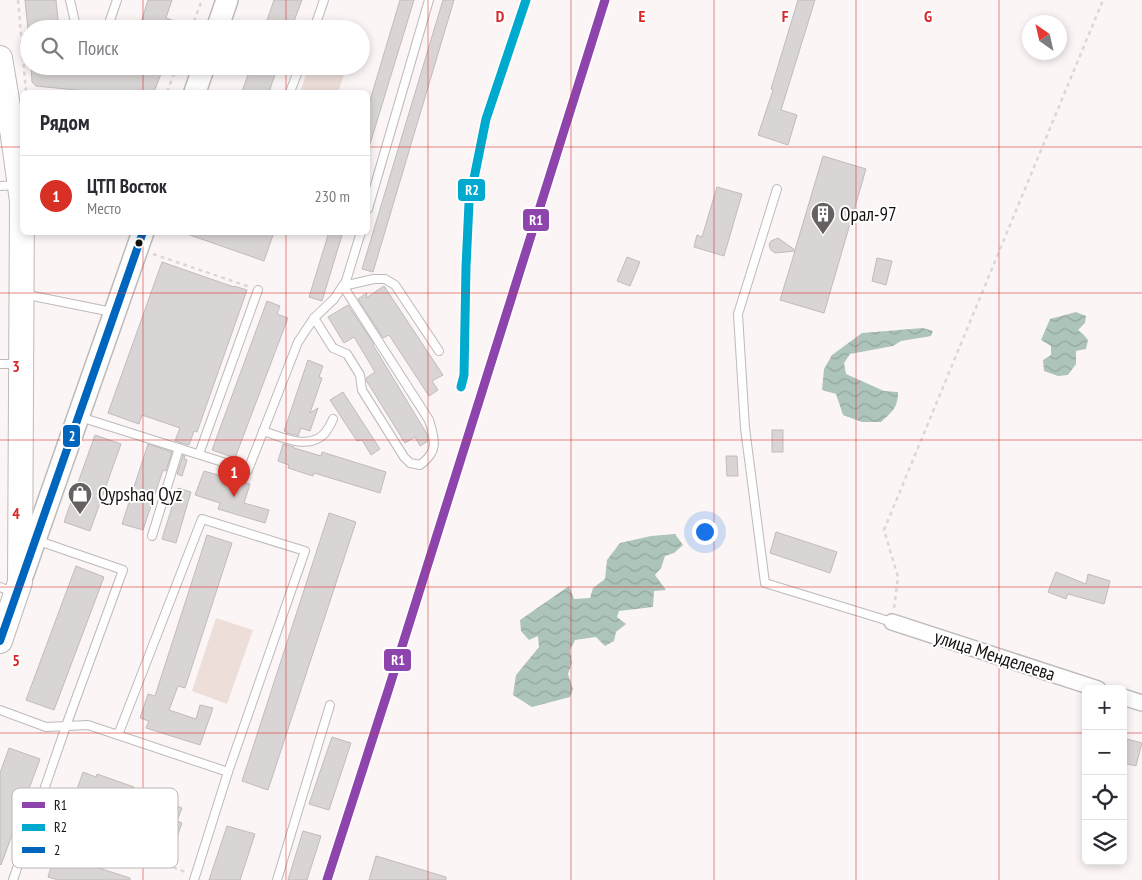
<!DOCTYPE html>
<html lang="ru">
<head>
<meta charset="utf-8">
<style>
  body { margin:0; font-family:"PT Sans Narrow",sans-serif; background:#f7f7f7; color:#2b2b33 }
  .controls { position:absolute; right:15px; bottom:15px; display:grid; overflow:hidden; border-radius:8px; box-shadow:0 2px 8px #0003 }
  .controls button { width:45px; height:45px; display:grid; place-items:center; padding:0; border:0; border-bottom:1px solid #e1e1e2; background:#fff; color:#2b2b33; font:25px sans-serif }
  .compass { position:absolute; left:1022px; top:15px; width:45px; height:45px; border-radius:50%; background:#fff; box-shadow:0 2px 8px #0003; rotate:326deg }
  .you { position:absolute; left:704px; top:531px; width:18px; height:18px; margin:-12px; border:4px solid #fff; border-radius:50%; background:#1a73e8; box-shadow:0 0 0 8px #1a73e833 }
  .badge { display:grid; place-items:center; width:32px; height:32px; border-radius:50%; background:#d93025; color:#fff; font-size:16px; font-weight:700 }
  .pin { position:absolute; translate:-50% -41px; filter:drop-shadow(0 1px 2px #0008) }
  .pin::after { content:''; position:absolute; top:26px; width:18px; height:15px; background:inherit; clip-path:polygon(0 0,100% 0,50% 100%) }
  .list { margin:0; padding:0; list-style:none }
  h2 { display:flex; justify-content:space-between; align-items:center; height:65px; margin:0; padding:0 20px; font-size:21px }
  h2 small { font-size:16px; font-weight:400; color:#7c7c81 }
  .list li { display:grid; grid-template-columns:32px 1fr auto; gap:15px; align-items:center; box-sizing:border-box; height:80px; padding:0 20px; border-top:1px solid #e1e1e2 }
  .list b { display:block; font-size:19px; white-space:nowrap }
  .list p { margin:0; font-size:16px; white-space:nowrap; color:#7c7c81 }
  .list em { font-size:16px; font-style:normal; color:#7c7c81 }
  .icon { flex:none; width:28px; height:28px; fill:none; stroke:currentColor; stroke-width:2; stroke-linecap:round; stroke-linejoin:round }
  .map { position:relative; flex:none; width:1142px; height:880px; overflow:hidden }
  .search { position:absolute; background:#fff; box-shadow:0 2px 8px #0003; left:20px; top:20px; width:350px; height:55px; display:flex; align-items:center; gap:12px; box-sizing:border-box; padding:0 18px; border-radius:28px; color:#7c7c81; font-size:19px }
  .panel { position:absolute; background:#fff; box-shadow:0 2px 8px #0003; left:20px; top:90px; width:350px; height:145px; border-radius:8px }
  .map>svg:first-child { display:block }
  .pitch { fill:#eeded9 }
  .water { fill:url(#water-waves) }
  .building { fill:#d9d5d4; stroke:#c0bcbb }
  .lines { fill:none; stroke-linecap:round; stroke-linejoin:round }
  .lane-casing { stroke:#bebab9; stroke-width:10 }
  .street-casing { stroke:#bebab9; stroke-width:18 }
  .secondary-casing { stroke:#bebab9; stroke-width:24 }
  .primary-casing { stroke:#bebab9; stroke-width:26 }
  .path { stroke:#dad8d7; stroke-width:2.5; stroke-dasharray:4 4; stroke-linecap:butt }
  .lane { stroke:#fefefe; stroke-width:8 }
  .street { stroke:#fefefe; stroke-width:15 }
  .secondary { stroke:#fefefe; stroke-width:21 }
  .primary { stroke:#fefefe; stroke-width:24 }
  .bus-1-casing { stroke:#fff; stroke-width:11 }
  .bus-1 { stroke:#0065bd; stroke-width:8 }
  .rail-1-casing { stroke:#fff; stroke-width:12 }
  .rail-2-casing { stroke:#fff; stroke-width:12 }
  .rail-1 { stroke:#8e44ad; stroke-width:9 }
  .rail-2 { stroke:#00a9ce; stroke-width:9 }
  .grid { fill:none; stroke:#d62828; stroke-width:1; stroke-opacity:0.55 }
  .bus-dot { fill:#15110f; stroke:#fff; stroke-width:2 }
  .labels { text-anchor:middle; stroke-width:4; stroke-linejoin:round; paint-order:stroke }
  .poi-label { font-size:19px; fill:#15110f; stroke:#fff; text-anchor:start }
  .street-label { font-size:19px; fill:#15110f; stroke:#fff }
  .key { fill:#fff; stroke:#b9b8b7; stroke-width:1 }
  .key-label { font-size:14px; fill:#15110f }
  .grid-label { font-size:16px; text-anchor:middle; font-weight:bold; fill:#d62828; stroke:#fff; stroke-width:4; stroke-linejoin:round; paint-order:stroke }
  .line-badge { stroke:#fff; stroke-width:2 }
  .badge-label { font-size:14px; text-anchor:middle; font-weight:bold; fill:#fff }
</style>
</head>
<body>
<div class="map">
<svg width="1142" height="880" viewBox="0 0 1142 880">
  <defs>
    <pattern id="water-waves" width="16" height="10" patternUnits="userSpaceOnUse" patternTransform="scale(1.25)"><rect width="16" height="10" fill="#adc4ba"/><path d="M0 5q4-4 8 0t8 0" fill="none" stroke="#94a79f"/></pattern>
  </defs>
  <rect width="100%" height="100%" fill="#fbf6f5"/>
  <g class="pitch">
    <polygon points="309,66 347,66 338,92 300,92"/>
    <polygon points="216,618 253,630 227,704 192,691"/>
  </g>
  <g class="water">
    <polygon points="1076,312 1086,316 1085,323 1078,330 1083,334 1088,340 1086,349 1076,351 1076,364 1068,375 1058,376 1044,371 1043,360 1051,355 1051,346 1041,340 1050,319"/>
    <path d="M923,328l10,3 -2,5 -30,5 -8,5 -43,8 -6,9 2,11 38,17 14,1c0,16 -6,20 -17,30h-19l-19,-7 -7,-21 -14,-4 2,-21 8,-14 30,-22z"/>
    <polygon points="675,534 683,545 674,553 665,556 661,568 655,575 666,590 654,591 653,607 619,611 617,617 626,624 616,632 614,641 605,646 596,637 575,640 570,650 572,663 568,674 573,689 570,697 532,707 513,695 516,675 539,647 538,636 529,640 521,631 520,620 569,586 574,599 590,598 593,588 605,579 607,560 620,543 651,536"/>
  </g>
  <g class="building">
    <polygon points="25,0 56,0 59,29 28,29"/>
    <polygon points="148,0 172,0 166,18 192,27 191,29 139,29"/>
    <polygon points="274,0 302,0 291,29 264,29"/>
    <polygon points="400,0 414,0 370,144 368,143 368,107"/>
    <polygon points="443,0 454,0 373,272 362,269"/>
    <polygon points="798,0 815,0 781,110 797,115 788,145 758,135 773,90 771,89"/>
    <polygon points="31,66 164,66 154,92 96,92 36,86 32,82"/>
    <polygon points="251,66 278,66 269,92 242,92"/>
    <polygon points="823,156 866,169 824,313 780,300 795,251 775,253 771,250 769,245 771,241 778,238 795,250"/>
    <polygon points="717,187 742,194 724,256 694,247 697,235 702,237"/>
    <polygon points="188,232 274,232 264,261 187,234"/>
    <polygon points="329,232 343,232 322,301 309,297"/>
    <polygon points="627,257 640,262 630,286 617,281"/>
    <polygon points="877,258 892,261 886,285 872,281"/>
    <polygon points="162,262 234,287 234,286 247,290 197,432 194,431 189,445 175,441 180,428 142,415 139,424 108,413"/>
    <polygon points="384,286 443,375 432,381 438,390 429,396 389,335 383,338 358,299 367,293 366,298"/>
    <polygon points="267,301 280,306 277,314 288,318 235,458 212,450"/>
    <polygon points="348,305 374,344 373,345 427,434 428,441 420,446 415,437 405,443 366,380 366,378 375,372 354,337 344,343 328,317"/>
    <polygon points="308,360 323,366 319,377 322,378 310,413 318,408 310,431 301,428 298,436 296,435 286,433 287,432 284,431"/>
    <polygon points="343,392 380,449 371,455 362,440 357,441 330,400"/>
    <rect x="772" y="430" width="11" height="22"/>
    <polygon points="95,435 121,444 90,531 64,522"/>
    <polygon points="148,444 172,452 166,471 163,470 143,530 122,524"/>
    <polygon points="283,444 294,447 294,448 321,456 322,452 386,472 380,493 314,473 313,476 288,468 289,465 278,461"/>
    <polygon points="183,455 185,456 184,459 187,460 182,476 177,474"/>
    <polygon points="726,456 737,456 738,476 727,476"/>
    <polygon points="204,471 250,484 244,503 269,510 265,523 218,509 220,503 195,495"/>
    <polygon points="178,488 191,492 176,543 162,539"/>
    <polygon points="329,513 356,522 268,790 242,781"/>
    <polygon points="776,532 837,552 830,573 770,553"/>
    <polygon points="207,535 232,543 185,688 178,686 169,710 196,719 200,705 213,708 200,745 146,728 149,721 140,718 148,694 155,696"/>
    <polygon points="76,566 104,577 54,710 26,700"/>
    <polygon points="1056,572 1086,584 1088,574 1110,581 1104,604 1068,594 1066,599 1048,592"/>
    <polygon points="332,737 351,743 329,810 309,804"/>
    <polygon points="1123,738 1142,743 1136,766 1123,763"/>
    <polygon points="9,748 40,759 1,865 0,864 0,773"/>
    <polygon points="83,772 96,777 97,774 134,787 133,789 182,808 177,821 182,823 177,837 147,824 74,798"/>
    <polygon points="227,826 255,834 240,880 209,880"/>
    <polygon points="303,831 321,836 307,880 288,880"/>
    <polygon points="55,854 130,878 130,880 58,880 48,877"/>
    <polygon points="376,856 446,877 446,880 369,880"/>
  </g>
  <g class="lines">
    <defs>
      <g id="lane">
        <polyline points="70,0 76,27 84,29"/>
        <polyline points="107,29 117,0"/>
        <polyline points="314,29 324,0"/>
        <polyline points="290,92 300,66"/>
        <polyline points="0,186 18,185"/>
        <polyline points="777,189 738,314 745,428 765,583 892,622"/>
        <polyline points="368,209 429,0"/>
        <polyline points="23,294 112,312"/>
        <path d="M314,318l19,30 14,6 13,21 2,15 42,67 6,6 10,2c19,-14 15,-25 9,-45l-86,-134 31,-7h11l10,6 44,66"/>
        <polyline points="0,364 19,364"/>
        <polyline points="80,417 248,470 298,342 314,318 334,299 346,281 361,232"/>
        <path d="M263,431c19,6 46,20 62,2 3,-4 6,-9 8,-14"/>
        <polyline points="199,454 258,290"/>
        <polyline points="152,536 179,448"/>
        <polyline points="0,587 14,593"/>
        <polyline points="0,710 46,727 88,725 228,772 194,880"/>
        <polyline points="118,735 202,519 305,551 228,772"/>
        <polyline points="36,813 143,855"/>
        <polyline points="13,880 66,726 123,570 36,540"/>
        <polyline points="277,880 330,705"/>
      </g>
      <g id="street">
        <polyline points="892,622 1098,689"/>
        <polyline points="1123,697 1142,703"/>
      </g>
      <g id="secondary">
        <polyline points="217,29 227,0"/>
        <polyline points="195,92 204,66"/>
        <polyline points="23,574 143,232"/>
      </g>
      <polyline id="primary" points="0,58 13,136 22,201 20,582 0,641"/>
    </defs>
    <use href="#lane" class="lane-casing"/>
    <use href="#street" class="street-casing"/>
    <use href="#secondary" class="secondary-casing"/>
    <use href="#primary" class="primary-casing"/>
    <g class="path">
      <polyline points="18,0 26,92"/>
      <polyline points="191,29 202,0"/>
      <polyline points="167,92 177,66"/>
      <polyline points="153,254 250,287"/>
      <polyline points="894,608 898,577 884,530 1103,0"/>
      <polyline points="151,858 185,872"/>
    </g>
    <use href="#lane" class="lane"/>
    <use href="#street" class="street"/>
    <use href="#secondary" class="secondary"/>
    <use href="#primary" class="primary"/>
    <defs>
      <polyline id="bus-1" points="0,641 143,232"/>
    </defs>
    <use href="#bus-1" class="bus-1-casing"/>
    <use href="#bus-1" class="bus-1"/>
    <defs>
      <polyline id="rail-1" points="327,880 388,691 605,0"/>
      <polyline id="rail-2" points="461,387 464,375 466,267 469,203 486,119 526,0"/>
    </defs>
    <use href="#rail-1" class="rail-1-casing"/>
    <use href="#rail-2" class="rail-2-casing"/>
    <use href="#rail-1" class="rail-1"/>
    <use href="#rail-2" class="rail-2"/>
  </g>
  <path class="grid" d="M143,0v29M286,0v29M428,0v880M571,0v880M714,0v880M856,0v880M999,0v880M143,66v26M286,66v26M0,147h22M368,147h774M143,232v648M286,232v648M0,293h1142M0,440h1142M0,587h1142M0,733h1086M1123,733h19"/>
  <defs>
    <symbol id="building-pin" viewBox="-11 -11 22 30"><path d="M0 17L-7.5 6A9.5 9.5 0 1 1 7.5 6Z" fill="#666160" stroke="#fff"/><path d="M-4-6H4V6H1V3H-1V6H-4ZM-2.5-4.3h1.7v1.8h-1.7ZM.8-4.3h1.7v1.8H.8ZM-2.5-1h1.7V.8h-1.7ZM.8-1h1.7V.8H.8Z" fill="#fff"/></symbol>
    <symbol id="shop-pin" viewBox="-11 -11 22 30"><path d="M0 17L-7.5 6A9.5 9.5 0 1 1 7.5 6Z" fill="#666160" stroke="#fff"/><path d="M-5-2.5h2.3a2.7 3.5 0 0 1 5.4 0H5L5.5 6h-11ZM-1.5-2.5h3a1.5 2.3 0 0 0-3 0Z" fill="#fff"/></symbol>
  </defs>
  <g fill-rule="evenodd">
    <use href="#building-pin" x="809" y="200" width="28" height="38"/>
    <use href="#shop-pin" x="66" y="480" width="28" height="38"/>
  </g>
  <circle class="bus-dot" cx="139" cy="243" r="4.5"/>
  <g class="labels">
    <g class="poi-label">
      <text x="840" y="221">Орал-97</text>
      <text x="98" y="501">Qypshaq Qyz</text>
    </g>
    <g class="street-label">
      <text transform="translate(995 655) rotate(18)" y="7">улица Менделеева</text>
    </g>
  </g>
  <rect x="12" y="788" width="166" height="80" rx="8" class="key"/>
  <rect x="22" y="802" width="23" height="6" fill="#8e44ad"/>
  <rect x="22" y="824" width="23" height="7" fill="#00a9ce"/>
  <rect x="22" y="847" width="23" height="6" fill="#0065bd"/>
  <g class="key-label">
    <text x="54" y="810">R1</text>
    <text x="54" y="832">R2</text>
    <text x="54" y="855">2</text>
  </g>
  <g class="grid-label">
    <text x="500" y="22">D</text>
    <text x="642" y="22">E</text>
    <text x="785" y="22">F</text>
    <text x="928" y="22">G</text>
    <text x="16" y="372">3</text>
    <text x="16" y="519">4</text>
    <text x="16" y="666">5</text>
  </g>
  <g class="line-badge">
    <rect x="457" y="178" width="29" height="24" rx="5" fill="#00a9ce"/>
    <rect x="522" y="208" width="28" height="24" rx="5" fill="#8e44ad"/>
    <rect x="62" y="424" width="19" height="24" rx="5" fill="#0065bd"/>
    <rect x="383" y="648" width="29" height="24" rx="5" fill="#8e44ad"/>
  </g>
  <g class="badge-label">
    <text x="472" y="195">R2</text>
    <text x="536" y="225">R1</text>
    <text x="72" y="441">2</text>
    <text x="398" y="665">R1</text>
  </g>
</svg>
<div class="controls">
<button>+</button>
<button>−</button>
<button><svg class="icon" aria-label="locate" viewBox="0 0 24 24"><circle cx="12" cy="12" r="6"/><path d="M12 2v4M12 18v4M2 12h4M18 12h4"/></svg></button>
<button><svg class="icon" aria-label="layers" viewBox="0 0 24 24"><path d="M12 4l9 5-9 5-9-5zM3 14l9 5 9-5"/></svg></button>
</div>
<svg class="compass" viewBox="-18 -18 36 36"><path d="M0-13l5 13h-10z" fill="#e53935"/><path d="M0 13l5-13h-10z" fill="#7c7c81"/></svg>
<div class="you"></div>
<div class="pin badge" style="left:234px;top:497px">1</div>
<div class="search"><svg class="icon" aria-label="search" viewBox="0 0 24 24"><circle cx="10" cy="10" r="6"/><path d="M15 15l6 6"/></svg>Поиск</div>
<section class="panel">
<h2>Рядом<small></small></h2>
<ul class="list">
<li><span class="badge">1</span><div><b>ЦТП Восток</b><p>Место</p></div><em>230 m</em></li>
</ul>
</section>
</div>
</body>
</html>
